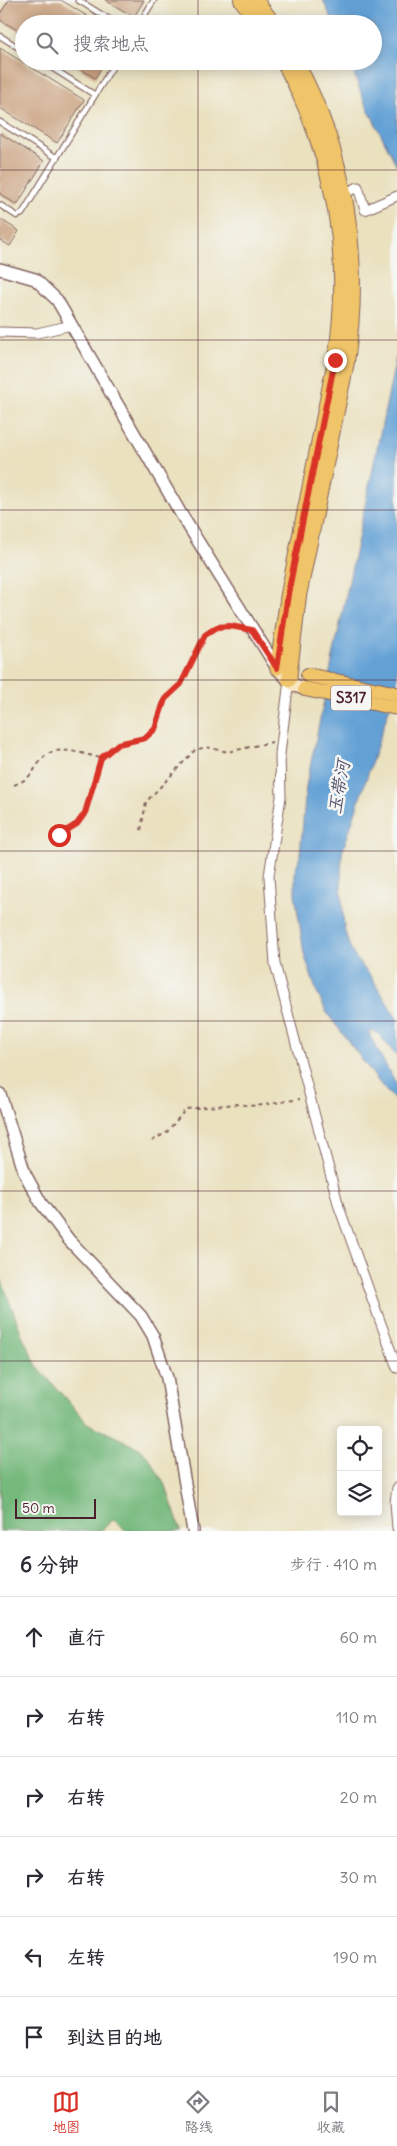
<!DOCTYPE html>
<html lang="zh">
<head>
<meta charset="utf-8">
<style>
  body { margin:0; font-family:Delius,"LXGW WenKai TC",sans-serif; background:#f2f2f3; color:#2b2b33 }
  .controls { position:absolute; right:15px; bottom:15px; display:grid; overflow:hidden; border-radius:5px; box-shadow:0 2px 12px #0003 }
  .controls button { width:45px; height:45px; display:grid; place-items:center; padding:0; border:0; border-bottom:1px solid #e1e1e2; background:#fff; color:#2b2b33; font:25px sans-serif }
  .scale { position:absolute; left:15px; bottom:12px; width:81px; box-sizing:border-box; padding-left:5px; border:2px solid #4a1f2b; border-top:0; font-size:14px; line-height:18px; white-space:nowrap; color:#4a1f2b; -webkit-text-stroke:4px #f6f6f2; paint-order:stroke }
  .stop { position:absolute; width:15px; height:15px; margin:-11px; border:4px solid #d93025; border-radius:50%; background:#fff }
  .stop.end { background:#d93025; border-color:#fff; box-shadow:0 1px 5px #0008 }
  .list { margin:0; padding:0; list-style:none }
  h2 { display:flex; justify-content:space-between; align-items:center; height:65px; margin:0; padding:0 20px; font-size:21px }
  h2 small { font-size:16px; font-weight:400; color:#7c7c81 }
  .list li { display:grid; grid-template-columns:32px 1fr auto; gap:15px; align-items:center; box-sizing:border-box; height:80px; padding:0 20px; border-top:1px solid #e1e1e2 }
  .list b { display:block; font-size:19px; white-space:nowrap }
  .list em { font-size:16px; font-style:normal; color:#7c7c81 }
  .icon { flex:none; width:28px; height:28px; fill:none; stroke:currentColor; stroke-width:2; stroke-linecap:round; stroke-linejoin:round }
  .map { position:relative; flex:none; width:397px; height:1531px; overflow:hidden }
  .search { position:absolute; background:#fff; box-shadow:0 2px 12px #0003; left:15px; right:15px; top:15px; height:55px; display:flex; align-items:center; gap:12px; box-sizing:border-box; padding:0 18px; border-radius:28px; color:#7c7c81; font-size:19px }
  .sheet { height:545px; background:#fff }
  nav { display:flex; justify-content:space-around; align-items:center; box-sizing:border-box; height:70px; border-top:1px solid #e1e1e2; background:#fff; font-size:14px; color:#7c7c81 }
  nav a { display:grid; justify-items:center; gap:2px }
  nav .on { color:#d93025 }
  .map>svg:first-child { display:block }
  .forest { fill:#76b97d; stroke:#606c54 }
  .water { fill:#64a1d5; stroke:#576080 }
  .building { fill:#c89e7a }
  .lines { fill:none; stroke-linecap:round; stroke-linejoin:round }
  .service-casing { stroke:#82635f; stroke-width:7 }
  .minor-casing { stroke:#82635f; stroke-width:11 }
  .tertiary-casing { stroke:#82635f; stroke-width:14 }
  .secondary-casing { stroke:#82635f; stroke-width:15 }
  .primary-casing { stroke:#82635f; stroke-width:16 }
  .path { stroke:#82635f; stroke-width:2; stroke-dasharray:4 4; stroke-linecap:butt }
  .service { stroke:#fff; stroke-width:4.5 }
  .minor { stroke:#fff; stroke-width:9 }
  .tertiary { stroke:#fff; stroke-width:11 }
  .secondary { stroke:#f9e7c3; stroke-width:12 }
  .primary { stroke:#f0c469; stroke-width:14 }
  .route { stroke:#d93025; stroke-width:6 }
  .grid { fill:none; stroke:#4a1f2b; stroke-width:1; stroke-opacity:0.55 }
  .labels { text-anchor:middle; stroke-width:5; stroke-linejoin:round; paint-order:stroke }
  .shield { fill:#f6f6f2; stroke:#7e6067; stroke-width:1 }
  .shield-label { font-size:15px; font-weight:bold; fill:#4a1f2b }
  .water-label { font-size:18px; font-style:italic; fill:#54536f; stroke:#f6f6f2 }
</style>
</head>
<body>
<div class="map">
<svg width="397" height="1531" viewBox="0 0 397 1531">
  <rect width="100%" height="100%" fill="#f6f6f2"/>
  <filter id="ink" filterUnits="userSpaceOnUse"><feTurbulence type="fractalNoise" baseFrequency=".02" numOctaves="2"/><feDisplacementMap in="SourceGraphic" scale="10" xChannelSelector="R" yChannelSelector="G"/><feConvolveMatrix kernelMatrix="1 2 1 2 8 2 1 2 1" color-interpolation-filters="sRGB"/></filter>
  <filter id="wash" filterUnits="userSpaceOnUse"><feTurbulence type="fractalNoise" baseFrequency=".0096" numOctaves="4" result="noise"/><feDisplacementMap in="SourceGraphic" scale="20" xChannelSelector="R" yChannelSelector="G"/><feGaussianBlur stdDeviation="1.12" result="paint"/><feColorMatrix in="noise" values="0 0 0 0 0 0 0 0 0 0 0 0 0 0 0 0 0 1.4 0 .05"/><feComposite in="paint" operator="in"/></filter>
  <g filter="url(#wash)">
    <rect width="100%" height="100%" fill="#eae1bf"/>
    <polygon class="forest" points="0,1276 22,1335 37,1366 87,1423 137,1447 149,1458 166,1487 181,1531 126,1531 114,1519 100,1531 0,1531"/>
    <g class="water">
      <polygon points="323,0 397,0 397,166 365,103 349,61 373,61 373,24 334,24"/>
      <polygon points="397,353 397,685 342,853 341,883 344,928 348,942 354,956 372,978 397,1019 397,1057 378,1033 370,1031 370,1036 397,1086 397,1101 384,1089 327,1013 317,993 304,954 295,894 295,871 300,856 306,786"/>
    </g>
    <g id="blocks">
      <g class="building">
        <polygon points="9,0 61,0 100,24 24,24 24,34 0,20 0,14"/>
        <polygon points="105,0 144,0 134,17"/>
        <polygon points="0,48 84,100 57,143 0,108"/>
        <polygon points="68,61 105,61 95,78"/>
        <polygon points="0,133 44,161 17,205 0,194"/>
        <polygon points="0,219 19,231 10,246 0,240"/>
      </g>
    </g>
  </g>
  <g filter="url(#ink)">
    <use href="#blocks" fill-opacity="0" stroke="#82635f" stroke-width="1"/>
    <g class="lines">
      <defs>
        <g id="service">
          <polyline points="78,0 117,24"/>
          <polyline points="139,24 154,0"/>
          <polyline points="0,36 24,51"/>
          <polyline points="41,61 95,95"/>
          <polyline points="0,122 57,158"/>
          <polyline points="0,205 17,216 22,214 116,61"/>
        </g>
        <g id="minor">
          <polyline points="345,193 358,187 365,210 397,196"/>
          <polyline points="0,332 37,333 72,325"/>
          <polyline points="289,680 280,754 281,797 269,876 275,964 339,1207 397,1368"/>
          <polyline points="397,1488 395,1502 397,1528"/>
        </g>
        <g id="tertiary">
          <polyline points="0,269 35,279 57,300 181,514 277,668"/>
          <polyline points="0,1094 25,1174 41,1203 69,1240 141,1316 153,1336 167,1378 193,1531"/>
        </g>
        <polyline id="secondary" points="277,668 294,685 305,689"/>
        <g id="primary">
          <polyline points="241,0 259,24"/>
          <polyline points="256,0 274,24"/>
          <path d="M277,668l11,-74 47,-234c17,-105 -2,-206 -52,-299"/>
          <polyline points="308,675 397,694"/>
          <path d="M289,680l10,-84 48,-234c16,-104 0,-208 -51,-301"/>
          <polyline points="305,689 397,708"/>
        </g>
      </defs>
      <use href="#service" class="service-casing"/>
      <use href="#minor" class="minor-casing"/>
      <use href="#tertiary" class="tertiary-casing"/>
      <use href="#secondary" class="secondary-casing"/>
      <use href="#primary" class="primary-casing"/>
      <g class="path">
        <path d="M14,785c19,-7 18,-15 30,-28 13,-14 42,-2 57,1"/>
        <polyline points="141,830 146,802 195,750 206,747 228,752 272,742"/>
        <polyline points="59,835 77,823 85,813 101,758 118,744 145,738 155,729 162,703 181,684 205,635 217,627 238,627"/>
        <polyline points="152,1141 167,1132 186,1109 236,1104 256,1106 300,1099"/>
      </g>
      <use href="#service" class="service"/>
      <use href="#minor" class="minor"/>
      <use href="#tertiary" class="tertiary"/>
      <use href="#secondary" class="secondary"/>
      <use href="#primary" class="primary"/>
    </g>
  </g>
  <g class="lines" filter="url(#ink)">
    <polyline class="route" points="59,835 77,824 85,813 101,758 118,744 145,738 155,729 165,699 181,684 205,635 217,627 230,626 252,630 277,668 288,594 335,360"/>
  </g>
  <path class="grid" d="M198,0v24M198,61v1470M0,170h397M0,340h397M0,510h397M0,680h397M0,851h397M0,1021h397M0,1191h397M0,1361h397"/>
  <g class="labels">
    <rect class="shield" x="331" y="685.5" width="40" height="25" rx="4"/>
    <g class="shield-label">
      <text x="351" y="703">S317</text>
    </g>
    <g class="water-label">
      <text transform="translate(339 787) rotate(-80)" y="6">玉带河</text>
    </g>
  </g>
</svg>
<div class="controls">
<button><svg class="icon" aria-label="locate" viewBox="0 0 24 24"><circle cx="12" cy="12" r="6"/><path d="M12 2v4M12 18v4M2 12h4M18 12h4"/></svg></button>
<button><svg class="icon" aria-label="layers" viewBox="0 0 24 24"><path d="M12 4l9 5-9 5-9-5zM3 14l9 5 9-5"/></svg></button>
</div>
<div class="scale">50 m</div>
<div class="stop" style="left:59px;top:835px"></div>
<div class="stop end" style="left:335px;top:360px"></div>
<div class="search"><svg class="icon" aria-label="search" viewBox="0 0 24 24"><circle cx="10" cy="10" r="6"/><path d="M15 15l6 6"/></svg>搜索地点</div>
</div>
<section class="sheet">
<h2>6 分钟<small>步行 · 410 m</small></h2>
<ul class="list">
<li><svg class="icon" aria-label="ahead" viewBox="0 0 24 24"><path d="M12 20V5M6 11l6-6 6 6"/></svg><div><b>直行</b></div><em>60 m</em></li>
<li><svg class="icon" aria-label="right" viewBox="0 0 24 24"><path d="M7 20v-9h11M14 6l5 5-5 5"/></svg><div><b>右转</b></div><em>110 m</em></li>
<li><svg class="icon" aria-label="right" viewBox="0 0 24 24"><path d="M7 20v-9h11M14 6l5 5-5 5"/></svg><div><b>右转</b></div><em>20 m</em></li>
<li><svg class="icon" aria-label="right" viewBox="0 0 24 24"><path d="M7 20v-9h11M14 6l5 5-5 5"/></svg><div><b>右转</b></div><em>30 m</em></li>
<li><svg class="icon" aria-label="left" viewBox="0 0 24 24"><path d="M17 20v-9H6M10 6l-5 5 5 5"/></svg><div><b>左转</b></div><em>190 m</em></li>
<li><svg class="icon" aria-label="arrive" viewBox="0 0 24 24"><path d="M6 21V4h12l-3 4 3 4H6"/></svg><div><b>到达目的地</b></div></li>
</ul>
</section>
<nav>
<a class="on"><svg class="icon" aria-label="map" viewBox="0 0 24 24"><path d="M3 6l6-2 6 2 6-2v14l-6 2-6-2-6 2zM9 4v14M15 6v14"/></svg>地图</a>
<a><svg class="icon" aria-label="directions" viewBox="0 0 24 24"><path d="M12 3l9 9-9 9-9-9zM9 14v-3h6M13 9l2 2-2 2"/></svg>路线</a>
<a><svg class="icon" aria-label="saved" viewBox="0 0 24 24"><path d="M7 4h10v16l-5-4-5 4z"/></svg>收藏</a>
</nav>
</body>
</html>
